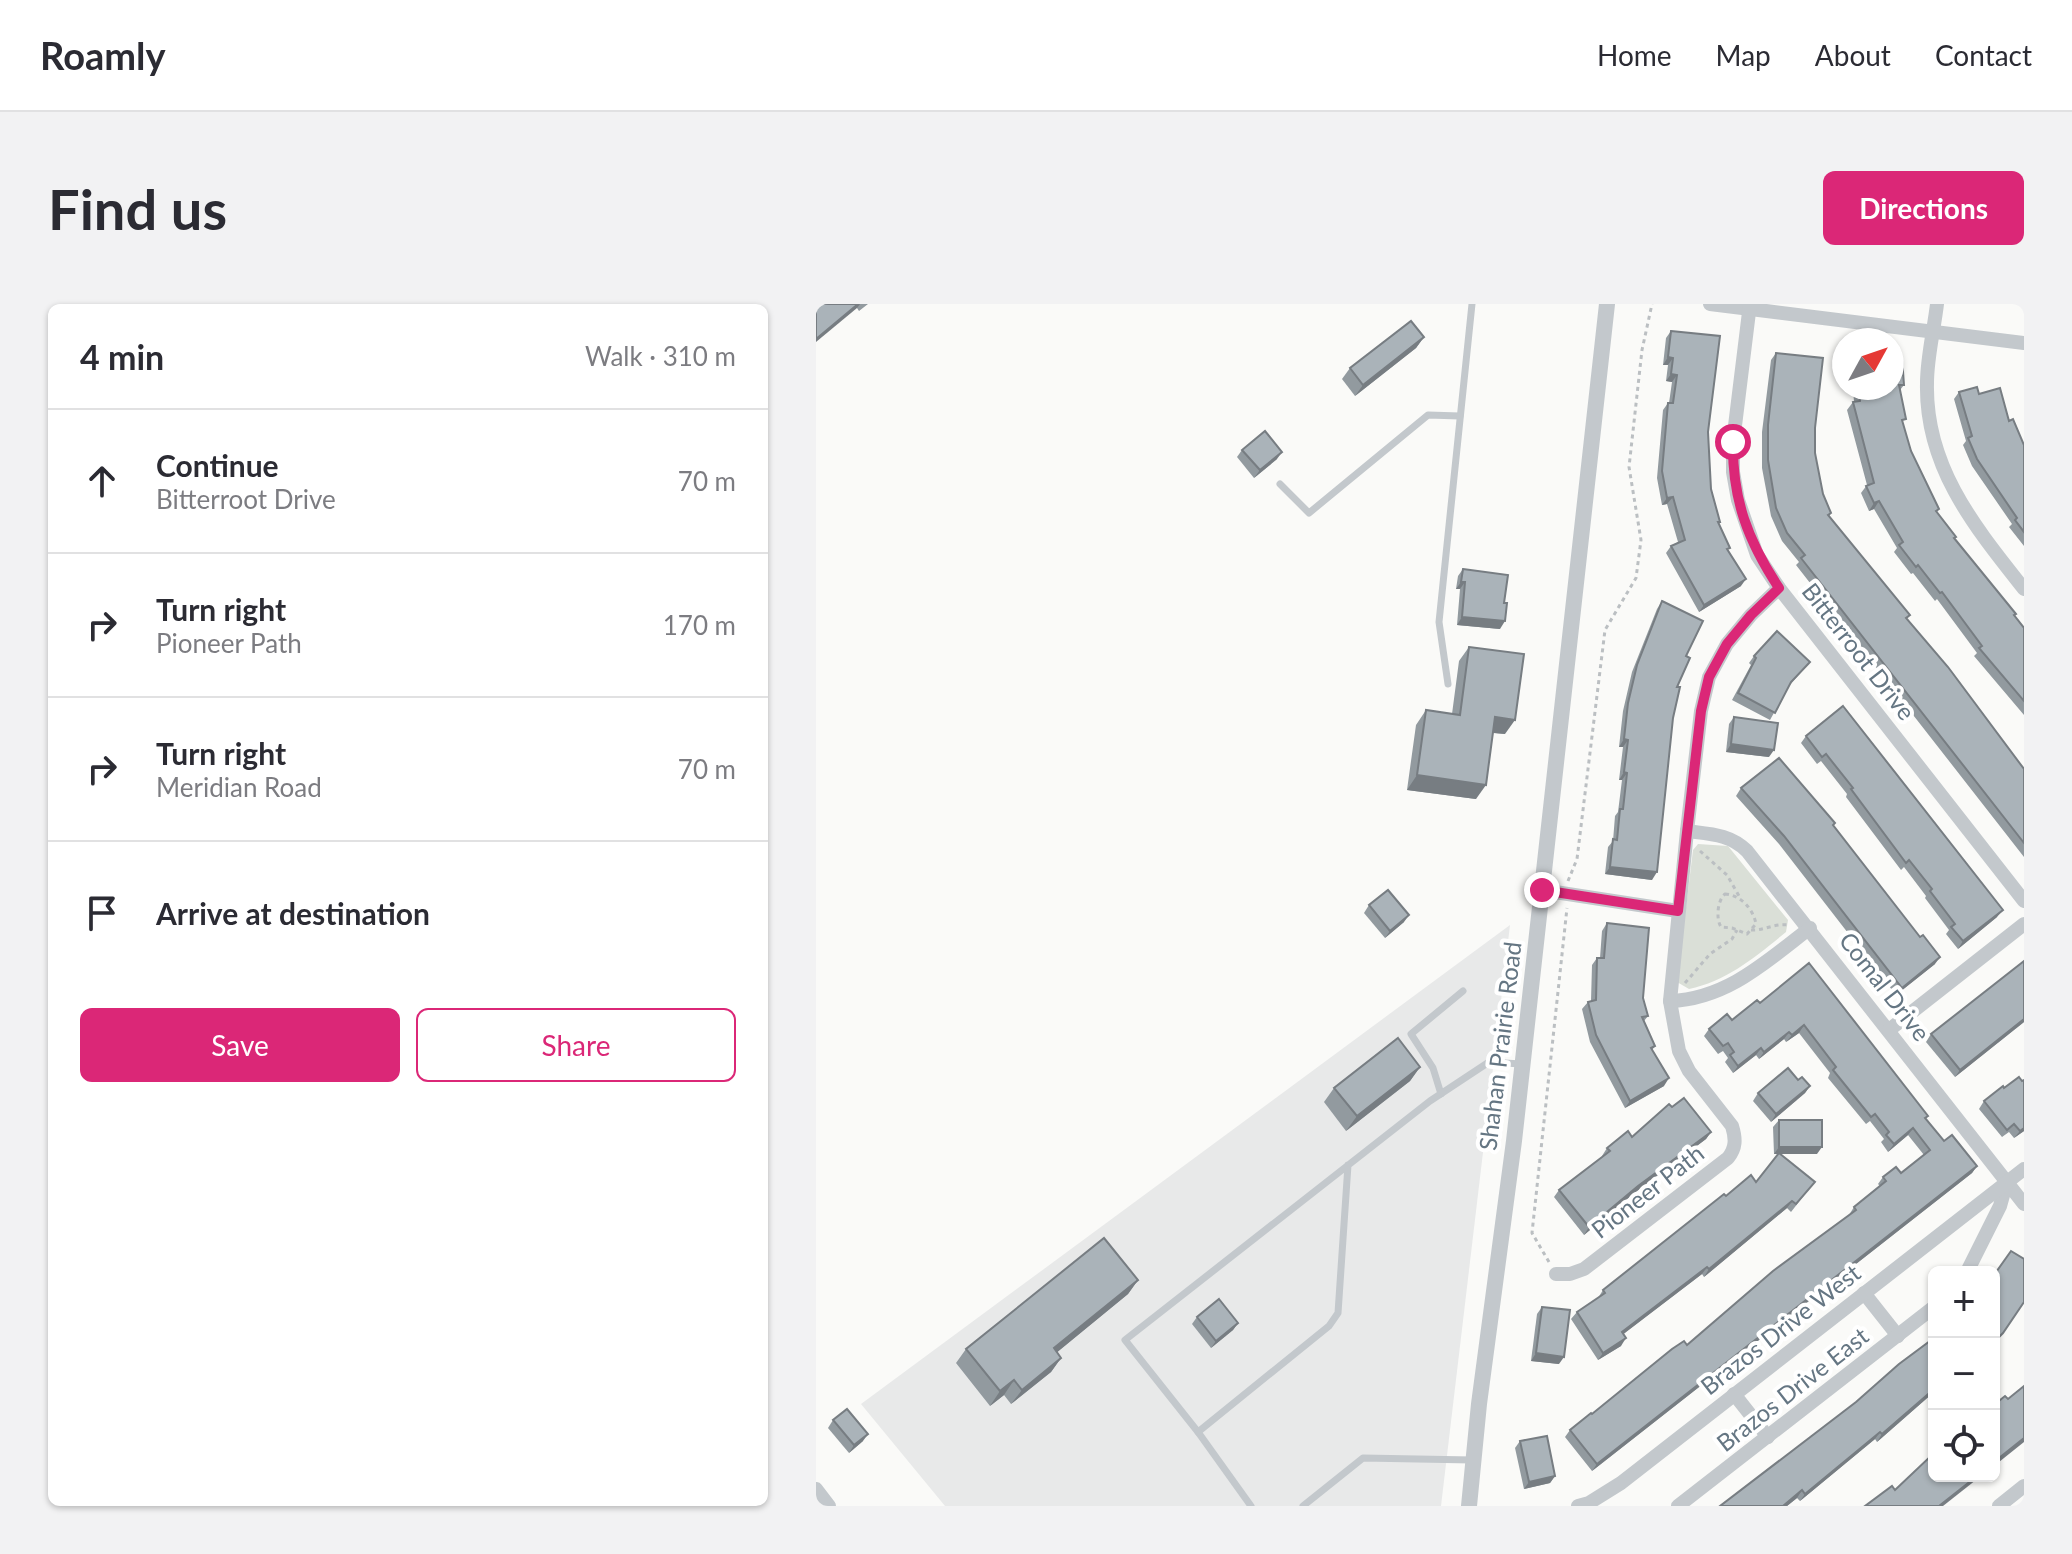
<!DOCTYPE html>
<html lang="en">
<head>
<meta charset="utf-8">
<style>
  body { margin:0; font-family:Lato,sans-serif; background:#f2f2f3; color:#2b2b33 }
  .controls { position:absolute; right:24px; bottom:24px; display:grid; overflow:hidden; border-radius:12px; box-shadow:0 2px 6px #0004 }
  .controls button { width:72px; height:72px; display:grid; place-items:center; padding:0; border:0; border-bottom:2px solid #e1e1e2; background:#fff; color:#2b2b33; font:40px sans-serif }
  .compass { position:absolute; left:1016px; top:24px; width:72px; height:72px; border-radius:50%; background:#fff; box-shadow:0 2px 6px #0004; rotate:50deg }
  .stop { position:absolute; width:24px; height:24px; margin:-18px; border:6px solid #db2777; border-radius:50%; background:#fff }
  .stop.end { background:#db2777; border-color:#fff; box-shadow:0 2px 8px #0008 }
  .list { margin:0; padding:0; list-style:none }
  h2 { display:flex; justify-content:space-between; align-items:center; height:104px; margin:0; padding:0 32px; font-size:34px }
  h2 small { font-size:26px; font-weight:400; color:#7c7c81 }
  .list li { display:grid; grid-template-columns:52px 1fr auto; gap:24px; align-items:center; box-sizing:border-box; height:144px; padding:0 32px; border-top:2px solid #e1e1e2 }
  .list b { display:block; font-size:30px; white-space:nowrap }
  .list p { margin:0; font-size:26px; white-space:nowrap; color:#7c7c81 }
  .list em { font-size:26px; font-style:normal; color:#7c7c81 }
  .actions { display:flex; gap:16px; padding:24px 32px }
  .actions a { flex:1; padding:18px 0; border:2px solid #db2777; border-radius:12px; text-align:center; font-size:28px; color:#db2777 }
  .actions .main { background:#db2777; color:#fff }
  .icon { flex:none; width:44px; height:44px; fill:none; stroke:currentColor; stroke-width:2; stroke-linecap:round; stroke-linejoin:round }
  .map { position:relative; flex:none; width:1208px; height:1202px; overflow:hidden; border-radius:12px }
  header { display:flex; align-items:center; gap:48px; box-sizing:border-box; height:112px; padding:0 40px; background:#fff; border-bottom:2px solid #e1e1e2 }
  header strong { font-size:38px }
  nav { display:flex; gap:44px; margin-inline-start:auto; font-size:28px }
  .intro { display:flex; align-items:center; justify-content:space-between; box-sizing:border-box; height:192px; padding:0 48px }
  h1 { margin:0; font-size:56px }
  .button { padding:20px 36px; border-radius:12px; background:#db2777; color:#fff; font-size:28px; font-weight:700 }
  main { display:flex; gap:48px; padding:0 48px }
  aside { flex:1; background:#fff; border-radius:12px; box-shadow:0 2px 6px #0004 }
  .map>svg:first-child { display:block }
  .built { fill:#e8e9e9 }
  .green { fill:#dadfd7 }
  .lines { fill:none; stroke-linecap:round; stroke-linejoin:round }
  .path { stroke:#bbbfc2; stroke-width:3; stroke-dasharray:4 4; stroke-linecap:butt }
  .service { stroke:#c3c8cc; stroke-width:7 }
  .minor { stroke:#c3c8cc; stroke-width:14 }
  .tertiary { stroke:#c3c8cc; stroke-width:16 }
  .wall { fill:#929a9f }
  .shaded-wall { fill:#777d82 }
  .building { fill:#aab3b9; stroke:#777d82; stroke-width:2 }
  .route { stroke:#db2777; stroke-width:10 }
  .labels { text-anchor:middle; stroke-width:8; stroke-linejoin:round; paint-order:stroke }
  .street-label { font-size:24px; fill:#657683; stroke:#fff }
</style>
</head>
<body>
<header>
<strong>Roamly</strong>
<nav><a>Home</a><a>Map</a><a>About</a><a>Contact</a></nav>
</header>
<div class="intro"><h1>Find us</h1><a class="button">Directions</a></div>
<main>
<aside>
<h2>4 min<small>Walk · 310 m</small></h2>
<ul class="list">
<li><svg class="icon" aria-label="ahead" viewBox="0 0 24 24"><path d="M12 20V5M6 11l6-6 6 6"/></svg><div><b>Continue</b><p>Bitterroot Drive</p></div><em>70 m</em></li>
<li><svg class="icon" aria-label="right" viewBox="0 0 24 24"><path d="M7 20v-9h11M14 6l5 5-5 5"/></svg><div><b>Turn right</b><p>Pioneer Path</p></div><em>170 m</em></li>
<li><svg class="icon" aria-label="right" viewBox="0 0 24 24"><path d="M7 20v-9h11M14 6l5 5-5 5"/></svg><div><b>Turn right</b><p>Meridian Road</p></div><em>70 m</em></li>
<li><svg class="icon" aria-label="arrive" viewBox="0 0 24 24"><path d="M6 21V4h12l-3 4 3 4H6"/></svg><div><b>Arrive at destination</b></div></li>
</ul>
<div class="actions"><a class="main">Save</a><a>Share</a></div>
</aside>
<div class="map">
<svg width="1208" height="1202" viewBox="0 0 1208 1202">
  <rect width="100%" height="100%" fill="#fafaf8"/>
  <polygon class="built" points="694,621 625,1202 129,1202 45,1100"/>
  <path class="green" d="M882,540l30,2 60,74 -2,12c-29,24 -59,49 -97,57l-12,-7 16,-132z"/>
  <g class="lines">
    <g class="path">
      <polyline points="884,547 911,571 923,592"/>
      <polyline points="752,577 761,555 789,326 820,274 825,236 813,163 826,46 836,0"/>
      <path d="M909,590c15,1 28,14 31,30l-9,10 -15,-6 -11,-1c-5,-8 -4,-26 4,-33z"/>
      <path d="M935,626c13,1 23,-7 38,-5"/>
      <polyline points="869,679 894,650 916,635 921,626"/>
      <polyline points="733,958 716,929 751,604"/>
    </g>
    <g class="service">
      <polyline points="464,180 493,209 612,111 644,112"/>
      <polyline points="632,380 623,318 656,0"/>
      <polyline points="625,790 617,764 595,730 647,687"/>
      <polyline points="532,861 522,1009 513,1022 382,1128 309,1036 614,797 673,758 705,760"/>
      <polyline points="382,1128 435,1202"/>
      <polyline points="487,1202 547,1154 656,1156"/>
    </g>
    <g class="minor">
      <polyline points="894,0 1208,39"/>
      <polyline points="934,0 917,138 917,168 922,196 941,251 963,284 1208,597"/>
      <path d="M1121,0c-3,26 -10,53 -10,79 -2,84 48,144 97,206"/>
      <path d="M871,527c23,3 43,3 60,20l277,353"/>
      <polyline points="726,586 862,607"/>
      <path d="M854,697c57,-2 97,-40 140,-73"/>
      <polyline points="1073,726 1208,620"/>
      <polyline points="1151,968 1184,902 1191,877"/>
      <path d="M740,970h14l14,-5 144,-111c8,-10 8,-19 4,-32l-43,-55 -10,-20 -9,-50 17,-170 14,-120 8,-34 18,-33 24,-29 28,-27"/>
      <polyline points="1048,989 1082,1032"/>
      <polyline points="918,1090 952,1133"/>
      <polyline points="0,1185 13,1202"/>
      <polyline points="762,1202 773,1199 805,1179 1208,865"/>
      <polyline points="862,1202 1118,1003"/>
      <polyline points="1183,1202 1208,1182"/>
    </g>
    <polyline class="tertiary" points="653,1202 663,1100 698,837 791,0"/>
  </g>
  <g class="wall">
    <polygon points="0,0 52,0 43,7 41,4"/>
    <polygon points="855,27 892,128 895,185 903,220 925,282 883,308 850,249 855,242 862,238 851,200 846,201 841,174 847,106 852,99 853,99 856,78 850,77 852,61 847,61 850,34"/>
    <polygon points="608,33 600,44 539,92 526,75 534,64"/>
    <polygon points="960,49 999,124 999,149 1007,190 1015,209 1013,213 1094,311 1091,315 1208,465 1208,553 980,261 983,258 966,237 955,212 946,164 946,128 955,56"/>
    <polygon points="1088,81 1084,86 1087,119 1095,147 1123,205 1121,208 1138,235 1208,324 1208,411 1158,352 1161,349 1121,295 1119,297 1097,269 1095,270 1078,248 1081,244 1058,205 1053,207 1045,189 1051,181 1031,106 1037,98 1038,98 1037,84 1076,84"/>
    <polygon points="1143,88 1163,90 1193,117 1208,141 1208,242 1193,223 1196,220 1156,162 1147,141 1150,137 1138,95"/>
    <polygon points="426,146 461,155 438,174 421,153"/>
    <polygon points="647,265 684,325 641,321 644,285 640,285 642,272"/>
    <polygon points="846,297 870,352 861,383 857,414 836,576 789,570 792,543 797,537 799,512 802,508 806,476 803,476 807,443 803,443 807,407 816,368 841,305"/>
    <polygon points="653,343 689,430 677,429 660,495 591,486 600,421 610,406 636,410 643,357"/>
    <polygon points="938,352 994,358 973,382 954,416 916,396 935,361 933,359"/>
    <polygon points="918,413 953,453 910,448 913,420"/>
    <polygon points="990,432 1181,613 1142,645 1130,630 1133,626 1109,594 1110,592 1088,563 1085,566 1030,493 1031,490 1005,457 1001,460 985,439"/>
    <polygon points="925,484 1018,522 1119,660 1080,691 963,540 920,492"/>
    <polygon points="553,601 588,618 569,634 548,609"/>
    <polygon points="791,619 827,694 832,712 828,717 839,742 836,746 848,782 809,804 774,738 766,705 772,698 775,697 776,661 781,654 784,654 786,627"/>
    <polygon points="993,659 1112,812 1110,815 1128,837 1161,862 1156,869 776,1167 749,1133 754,1126 776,1110 871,1041 1033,911 1038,903 1064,882 1062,880 1067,873 1085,869 1108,851 1092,831 1072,848 1065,838 1068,835 1054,817 1050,820 1012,774 1014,769 983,729 970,738 968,735 943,755 940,751 917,769 909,758 912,754 907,747 902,750 888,732 893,725 916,716 944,699"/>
    <polygon points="1208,718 1139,773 1110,738 1115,730"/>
    <polygon points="604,763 594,777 530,827 508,798 518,784"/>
    <polygon points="982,776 994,782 989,789 955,818 937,797 942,789"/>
    <polygon points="1206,777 1208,827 1198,834 1193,828 1186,833 1163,805 1168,797 1188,784"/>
    <polygon points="856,803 895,828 890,835 817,890 768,931 738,893 743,886 787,852 786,852 791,844 816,833"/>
    <polygon points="963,816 1001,850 965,850 993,885 975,908 971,904 888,973 886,970 807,1030 805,1042 782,1056 755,1015 761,1008 782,994 787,986 910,892 940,878 962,850 958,850 957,823"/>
    <polygon points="322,976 312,990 241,1048 245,1054 235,1068 195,1100 188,1091 174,1102 140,1059 150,1045"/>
    <polygon points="726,1003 743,1060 715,1057 721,1010"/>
    <polygon points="381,1013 422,1019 417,1026 395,1044 376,1020"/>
    <polygon points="1118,1034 1118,1088 1061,1138 1059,1135 984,1197 981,1194 971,1202 904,1202 1040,1098"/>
    <polygon points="17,1116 47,1137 33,1149 12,1124"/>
    <polygon points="704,1137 739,1172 734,1179 708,1185 699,1144"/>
  </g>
  <g class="shaded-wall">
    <polygon points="42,0 44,0 41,4 0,38 0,35"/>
    <polygon points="608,33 600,44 539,92 547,81"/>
    <polygon points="852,53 857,54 852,61 847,61"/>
    <polygon points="855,70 861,71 856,78 850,77"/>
    <polygon points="466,148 461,155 438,174 444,166"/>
    <polygon points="857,193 851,200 846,201 851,194"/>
    <polygon points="1063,197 1058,205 1053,207 1058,199"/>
    <polygon points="930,275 925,282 883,308 888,301"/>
    <polygon points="645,278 649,278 644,285 640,285"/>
    <polygon points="646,313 689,317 684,325 641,321"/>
    <polygon points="679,413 699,416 689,430 669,428"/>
    <polygon points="808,435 812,436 807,443 803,443"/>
    <polygon points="915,440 958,446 953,453 910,448"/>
    <polygon points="808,468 811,469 806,476 803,476"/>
    <polygon points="601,471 670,481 660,495 591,486"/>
    <polygon points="794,563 841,568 836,576 789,570"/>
    <polygon points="1187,606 1181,613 1142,645 1147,637"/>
    <polygon points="593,611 588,618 569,634 574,627"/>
    <polygon points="1124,653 1119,660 1080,691 1086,684"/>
    <polygon points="1208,715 1208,718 1139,773 1144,766"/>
    <polygon points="988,721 983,729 970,738 976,731"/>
    <polygon points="973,728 968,735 943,755 948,748"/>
    <polygon points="945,744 940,751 917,769 922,762"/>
    <polygon points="604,763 594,777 530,827 541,812"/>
    <polygon points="853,774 848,782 809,804 814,797"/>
    <polygon points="994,782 989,789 955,818 960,810"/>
    <polygon points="1097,824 1092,831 1072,848 1078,840"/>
    <polygon points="1208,824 1208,827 1198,834 1204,827"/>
    <polygon points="895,828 890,835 817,890 768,931 773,923 822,882"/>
    <polygon points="963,843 1006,843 1001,850 958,850"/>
    <polygon points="1161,862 1156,869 776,1167 781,1160"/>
    <polygon points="976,897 971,904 888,973 893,965"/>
    <polygon points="891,963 886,970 801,1035 806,1028"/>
    <polygon points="322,976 312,990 228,1059 238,1044"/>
    <polygon points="422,1019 417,1026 395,1044 400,1037"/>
    <polygon points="810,1034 805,1042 782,1056 787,1049"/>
    <polygon points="720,1049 748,1053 743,1060 715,1057"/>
    <polygon points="245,1054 235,1068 195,1100 206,1086"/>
    <polygon points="198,1076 188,1091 174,1102 184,1087"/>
    <polygon points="1118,1085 1118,1088 1061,1138 1066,1130"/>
    <polygon points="1064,1128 1059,1135 984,1197 989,1190"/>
    <polygon points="52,1130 47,1137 33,1149 38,1141"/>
    <polygon points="1208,1134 1208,1138 1178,1162 1178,1158"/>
    <polygon points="739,1172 734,1179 708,1185 713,1178"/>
    <polygon points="1161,1172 1165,1172 1127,1202 1123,1202"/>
    <polygon points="986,1186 981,1194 971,1202 967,1202"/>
  </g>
  <g class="building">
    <polygon points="0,0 42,0 0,35"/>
    <polygon points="595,17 608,33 547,81 534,64"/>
    <polygon points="855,27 904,32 892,128 895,185 904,218 902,218 914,244 911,245 930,275 888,301 855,242 869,236 857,193 851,194 846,167 852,99 857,99 861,71 855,70 857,54 852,53"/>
    <polygon points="960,49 1007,54 999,124 999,149 1007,190 1015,209 1012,211 1094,311 1090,314 1132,363 1208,465 1208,539 985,254 989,251 971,229 960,204 952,156 952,121"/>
    <polygon points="1086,54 1088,81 1083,81 1090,115 1086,116 1095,147 1123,205 1120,207 1140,233 1138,234 1200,310 1198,311 1208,324 1208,397 1163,344 1166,342 1126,288 1124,289 1102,261 1100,263 1083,241 1087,238 1063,197 1058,199 1050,182 1058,179 1037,98 1044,97 1043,84 1076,84 1076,55"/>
    <polygon points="1161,83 1163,90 1184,84 1193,117 1197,115 1208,141 1208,228 1199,216 1201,214 1161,155 1152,134 1156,132 1143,88"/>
    <polygon points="449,127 466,148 444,166 426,146"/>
    <polygon points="647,265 692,271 688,299 691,299 689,317 646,313 649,278 645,278"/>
    <polygon points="846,297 887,317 870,352 874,354 861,383 864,383 857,414 841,568 794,563 797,535 801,536 804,505 807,505 811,469 808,468 812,436 808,435 812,399 821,361"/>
    <polygon points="961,327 994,358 975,378 959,409 922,389 940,354 938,352"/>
    <polygon points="653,343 708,350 699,416 679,413 670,481 601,471 610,406 644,411"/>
    <polygon points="1027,402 1187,606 1147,637 1135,623 1139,620 1114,587 1116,585 1093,556 1090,559 1035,485 1037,484 1010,450 1006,453 990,432"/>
    <polygon points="918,413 962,419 958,446 915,440"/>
    <polygon points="963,454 1019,519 1017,521 1104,633 1107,631 1124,653 1086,684 968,532 925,484"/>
    <polygon points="572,586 593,611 574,627 553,601"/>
    <polygon points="791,619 833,624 827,694 832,712 826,713 839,742 835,744 853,774 814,797 780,731 772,698 780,696 781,654 788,654"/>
    <polygon points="1208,657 1208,715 1144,766 1115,730"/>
    <polygon points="993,659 1112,812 1109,814 1128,837 1136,831 1161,862 781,1160 754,1126 775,1109 776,1110 856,1045 868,1037 871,1041 957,967 1040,906 1038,903 1070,877 1067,873 1080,863 1085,869 1114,846 1097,824 1078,840 1070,831 1073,828 1059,810 1055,813 1017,766 1020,763 988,721 976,731 973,728 948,748 945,744 922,762 914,751 918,748 912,739 907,742 893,725 911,710 916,716 941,696 944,699"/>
    <polygon points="582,734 604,763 541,812 518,784"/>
    <polygon points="972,764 982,776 986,773 994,782 960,810 942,789"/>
    <polygon points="1203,773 1206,777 1208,776 1208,824 1204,827 1198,820 1191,826 1168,797 1187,782 1188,784"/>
    <polygon points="868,794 895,828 822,882 773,923 743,886 794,847 791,844 812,827 816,833 853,800 856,803"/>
    <rect x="963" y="816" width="43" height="27"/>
    <polygon points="963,849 999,878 980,900 976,897 893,965 891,963 806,1028 810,1034 787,1049 761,1008 789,989 787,986 908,890 910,892 935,871 940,878"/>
    <polygon points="288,934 322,976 238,1044 245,1054 206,1086 198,1076 184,1087 150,1045"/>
    <polygon points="1195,947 1208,955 1208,998 1187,1029 1178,1038 1178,971"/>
    <polygon points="403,995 422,1019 400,1037 381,1013"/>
    <polygon points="726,1003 754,1006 748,1053 720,1049"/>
    <polygon points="1118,1034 1118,1085 1066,1130 1064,1128 989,1190 986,1186 967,1202 904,1202 1040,1098 1083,1060"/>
    <polygon points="1208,1082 1208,1134 1178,1158 1178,1101 1189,1092 1192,1095"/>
    <polygon points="31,1105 52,1130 38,1141 17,1116"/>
    <polygon points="731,1132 739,1172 713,1178 704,1137"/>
    <polygon points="1118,1149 1118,1172 1161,1172 1123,1202 1049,1202 1076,1182 1079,1186"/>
  </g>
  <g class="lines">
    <path class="route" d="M726,586l136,21 23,-200 8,-34 18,-33 24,-29 28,-27c-31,-47 -47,-89 -46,-146"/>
  </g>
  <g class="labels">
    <g class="street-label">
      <text transform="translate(1042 348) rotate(52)" y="8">Bitterroot Drive</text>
      <text transform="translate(1068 683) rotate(52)" y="8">Comal Drive</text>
      <text transform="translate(685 742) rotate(-83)" y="8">Shahan Prairie Road</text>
      <text transform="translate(832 888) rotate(-38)" y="8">Pioneer Path</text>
      <text transform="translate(965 1026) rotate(-38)" y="8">Brazos Drive West</text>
      <text transform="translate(977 1086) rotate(-38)" y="8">Brazos Drive East</text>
    </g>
  </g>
</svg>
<div class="controls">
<button>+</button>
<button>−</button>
<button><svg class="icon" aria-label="locate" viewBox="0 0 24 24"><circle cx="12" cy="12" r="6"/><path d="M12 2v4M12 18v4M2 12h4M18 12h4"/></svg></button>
</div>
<svg class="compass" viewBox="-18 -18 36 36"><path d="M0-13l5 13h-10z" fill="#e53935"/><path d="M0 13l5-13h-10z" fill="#7c7c81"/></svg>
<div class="stop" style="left:917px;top:138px"></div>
<div class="stop end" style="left:726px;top:586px"></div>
</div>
</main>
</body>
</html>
